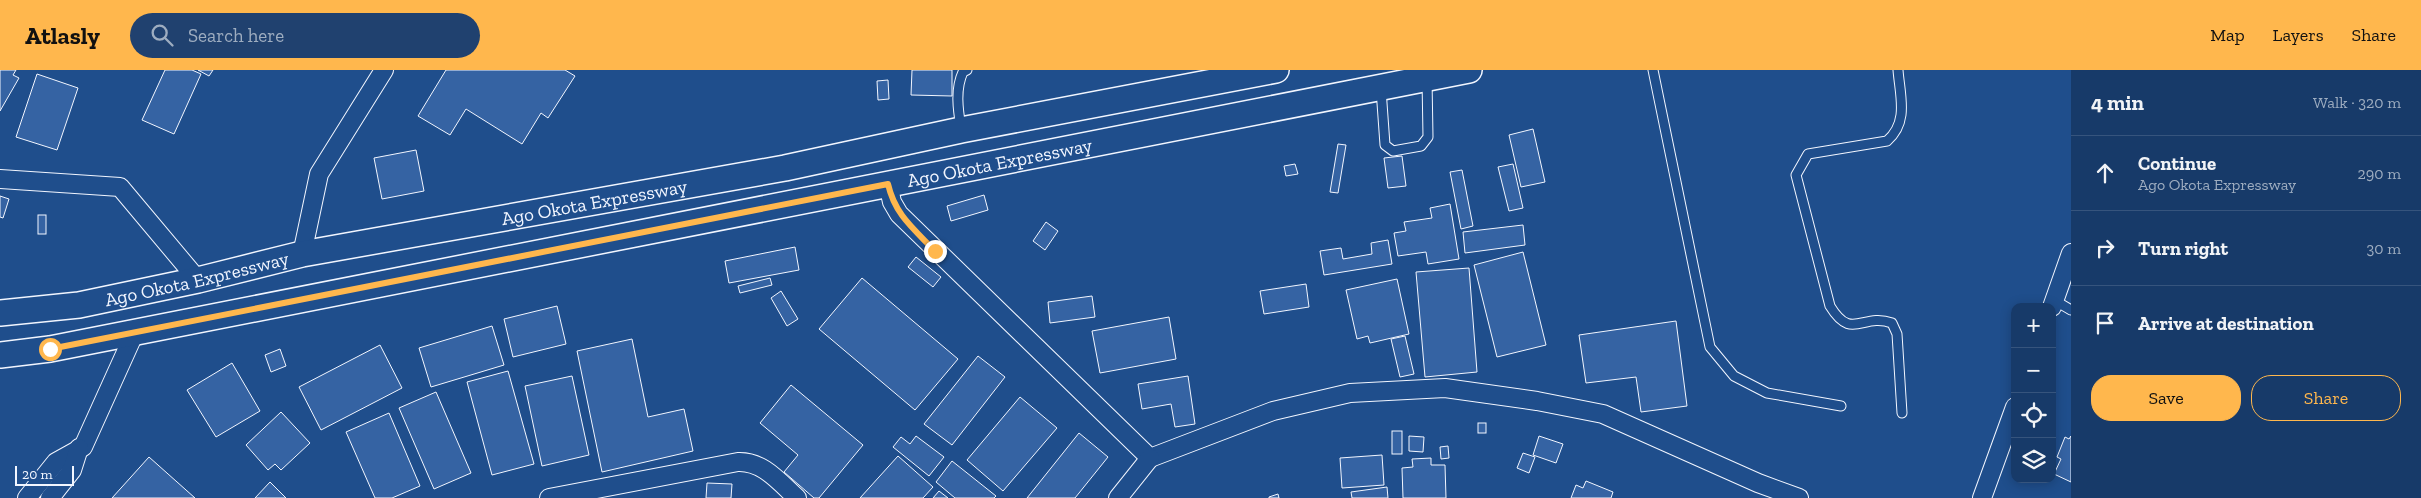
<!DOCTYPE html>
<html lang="en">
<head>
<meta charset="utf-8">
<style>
  body { margin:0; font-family:"Zilla Slab",serif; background:#20416f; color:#f1f3f6 }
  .controls { position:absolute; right:15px; bottom:15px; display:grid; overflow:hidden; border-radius:10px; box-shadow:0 2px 12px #0003 }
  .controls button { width:45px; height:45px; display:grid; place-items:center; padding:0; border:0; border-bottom:1px solid #36547d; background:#173a69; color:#f1f3f6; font:25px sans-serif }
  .scale { position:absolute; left:15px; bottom:12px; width:59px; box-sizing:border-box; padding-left:5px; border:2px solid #f2f6ff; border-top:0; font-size:14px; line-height:18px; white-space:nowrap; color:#f2f6ff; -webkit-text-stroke:4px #1f4e8c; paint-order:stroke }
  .stop { position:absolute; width:15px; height:15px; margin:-11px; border:4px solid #ffb74d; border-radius:50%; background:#fff }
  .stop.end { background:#ffb74d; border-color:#fff; box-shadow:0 1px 5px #0008 }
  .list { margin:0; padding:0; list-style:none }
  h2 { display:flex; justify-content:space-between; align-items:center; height:65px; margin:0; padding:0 20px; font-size:21px }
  h2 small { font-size:16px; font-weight:400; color:#9eadc0 }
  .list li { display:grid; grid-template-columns:32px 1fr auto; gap:15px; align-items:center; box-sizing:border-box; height:75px; padding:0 20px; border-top:1px solid #36547d }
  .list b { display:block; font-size:19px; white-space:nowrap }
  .list p { margin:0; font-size:16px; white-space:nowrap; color:#9eadc0 }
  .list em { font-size:16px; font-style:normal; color:#9eadc0 }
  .actions { display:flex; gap:10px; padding:15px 20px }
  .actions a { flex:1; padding:11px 0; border:1px solid #ffb74d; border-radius:20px; text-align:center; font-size:18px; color:#ffb74d }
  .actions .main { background:#ffb74d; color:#111 }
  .icon { flex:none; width:28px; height:28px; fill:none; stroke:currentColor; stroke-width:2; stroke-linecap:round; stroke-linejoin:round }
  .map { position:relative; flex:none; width:2071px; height:428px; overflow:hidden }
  header { display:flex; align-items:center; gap:30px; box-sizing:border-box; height:70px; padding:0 25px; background:#ffb74d; color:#111 }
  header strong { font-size:24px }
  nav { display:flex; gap:28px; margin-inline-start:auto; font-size:18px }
  .search { width:350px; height:45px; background:#20416f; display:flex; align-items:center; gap:12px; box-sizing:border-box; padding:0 18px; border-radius:28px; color:#9eadc0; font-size:19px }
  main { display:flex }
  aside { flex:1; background:#173a69 }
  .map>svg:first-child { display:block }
  .building { fill:#3563a3; stroke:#f2f6ff }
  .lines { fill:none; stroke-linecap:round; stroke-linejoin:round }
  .lane-casing { stroke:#f2f6ff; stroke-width:11 }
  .street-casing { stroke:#f2f6ff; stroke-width:20 }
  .secondary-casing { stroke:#f2f6ff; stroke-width:28 }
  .lane { stroke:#1f4e8c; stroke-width:9 }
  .street { stroke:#1f4e8c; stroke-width:18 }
  .secondary { stroke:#1f4e8c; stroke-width:25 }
  .route { stroke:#ffb74d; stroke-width:6 }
  .labels { text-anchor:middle; stroke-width:4; stroke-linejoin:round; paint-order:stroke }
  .street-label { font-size:19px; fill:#f2f6ff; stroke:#1f4e8c }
</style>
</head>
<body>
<header>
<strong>Atlasly</strong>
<div class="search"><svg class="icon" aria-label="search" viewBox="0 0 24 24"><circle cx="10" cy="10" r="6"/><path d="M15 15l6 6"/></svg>Search here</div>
<nav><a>Map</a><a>Layers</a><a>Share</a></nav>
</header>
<main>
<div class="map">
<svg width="2071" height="428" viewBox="0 0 2071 428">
  <rect width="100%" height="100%" fill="#1f4e8c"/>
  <g class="building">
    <polygon points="0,0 16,0 13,5 19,8 0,41"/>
    <polygon points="165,0 192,0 201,4 174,64 142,50"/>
    <polygon points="198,0 213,0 209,6"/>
    <polygon points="446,0 565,0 575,6 548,48 541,43 522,74 466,39 450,65 418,46"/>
    <polygon points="912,0 952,0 952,26 911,25"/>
    <polygon points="37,4 78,18 57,80 16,67"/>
    <polygon points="888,10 889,29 878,30 877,11"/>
    <polygon points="1533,59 1545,112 1521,117 1509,65"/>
    <polygon points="1338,74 1346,75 1338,123 1330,122"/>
    <polygon points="416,80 424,121 382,129 374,88"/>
    <polygon points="1402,86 1406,116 1388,118 1384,88"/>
    <polygon points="1295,94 1298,104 1286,106 1284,96"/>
    <polygon points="1513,94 1523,138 1509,141 1498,97"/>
    <polygon points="1462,100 1473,156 1461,159 1450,102"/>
    <polygon points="984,125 988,140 951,151 947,136"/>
    <polygon points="0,126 9,129 3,148 0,147"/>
    <polygon points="1450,134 1459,189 1428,194 1426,182 1398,186 1394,163 1406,161 1404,152 1432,148 1430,138"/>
    <rect x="38" y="145" width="8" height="19"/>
    <polygon points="1046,152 1058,161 1045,180 1033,171"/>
    <polygon points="1523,155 1525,175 1465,183 1463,162"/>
    <polygon points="1388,170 1392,194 1324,205 1320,181 1341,178 1343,189 1372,184 1371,173"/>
    <polygon points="795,177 799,200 729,213 725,191"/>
    <polygon points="1523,182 1546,275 1497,287 1474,195"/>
    <polygon points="916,187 941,207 933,217 908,197"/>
    <polygon points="1469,198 1477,302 1425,307 1416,202"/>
    <polygon points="770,208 772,215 740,223 738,216"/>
    <polygon points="862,208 958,289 915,340 819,259"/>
    <polygon points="1397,209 1409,264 1370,273 1368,266 1357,269 1346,220"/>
    <polygon points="1306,214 1309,237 1264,244 1260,221"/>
    <polygon points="781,221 798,249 787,256 771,228"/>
    <polygon points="1092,226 1095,247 1050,253 1048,232"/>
    <polygon points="557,236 566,274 513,287 504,249"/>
    <polygon points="1169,247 1176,289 1100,303 1092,261"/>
    <polygon points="1676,251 1687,336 1641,342 1636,307 1586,313 1579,265"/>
    <polygon points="492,256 504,295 431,317 419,278"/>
    <polygon points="1405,266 1414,304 1400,307 1391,269"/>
    <polygon points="632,269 648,347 684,339 693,381 602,402 577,281"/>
    <polygon points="380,275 402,318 321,360 299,317"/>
    <polygon points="280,279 286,296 271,302 265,285"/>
    <polygon points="978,286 1005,307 952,375 924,354"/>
    <polygon points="232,293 260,341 216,367 187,320"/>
    <polygon points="508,301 534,394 492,405 467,312"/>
    <polygon points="572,306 589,385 542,396 525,316"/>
    <polygon points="1188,306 1195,354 1175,357 1171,334 1142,339 1138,314"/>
    <polygon points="791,315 863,375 819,428 814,428 784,402 798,385 760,353"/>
    <polygon points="436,322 471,403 434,419 399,338"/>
    <polygon points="1020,327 1057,358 1003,421 967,390"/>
    <polygon points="281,342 310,373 281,400 275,394 268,400 246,375"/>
    <polygon points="389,343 420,416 392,428 375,428 346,362"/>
    <rect x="1478" y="353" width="8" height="10"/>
    <rect x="1392" y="361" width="10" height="23"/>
    <polygon points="1079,363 1108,387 1075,428 1027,428"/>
    <polygon points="916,366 944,387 929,406 893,377 901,367 910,374"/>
    <polygon points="1409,366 1424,367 1423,382 1409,381"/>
    <polygon points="1539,366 1563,374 1556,393 1533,385"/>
    <polygon points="2071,366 2071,412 2054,404 2061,389 2057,387 2065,367 2069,369"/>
    <polygon points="1448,376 1449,388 1441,389 1440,377"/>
    <polygon points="1523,383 1535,387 1529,403 1517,398"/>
    <polygon points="1382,385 1384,415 1342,418 1340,388"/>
    <polygon points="898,386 933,417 923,428 860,428"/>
    <polygon points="149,387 195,428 112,428"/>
    <polygon points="1431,388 1431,395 1445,395 1446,428 1403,428 1402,398 1413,397 1412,389"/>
    <polygon points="952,391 996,426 994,428 955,428 936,412"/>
    <polygon points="1586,411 1613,422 1611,428 1571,428 1576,415 1583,418"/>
    <polygon points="270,412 286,428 255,428"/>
    <polygon points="707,413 732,414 731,428 706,428"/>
    <polygon points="1387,417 1388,428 1352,428 1351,422"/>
    <polygon points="939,421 948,428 933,428"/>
    <polygon points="1278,424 1279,428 1269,428 1269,427"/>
  </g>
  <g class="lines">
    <defs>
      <g id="lane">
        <polyline points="1653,0 1710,277 1734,306 1767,323 1841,336"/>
        <path d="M1898,0c2,26 11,52 -11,71l-79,13 -12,21 34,131c22,36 32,6 62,17l5,11 5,79"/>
        <polyline points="1381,19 1385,75 1393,81 1421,76 1428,67 1427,9"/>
        <path d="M961,58c-3,-18 -6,-39 2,-56l4,-2"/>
        <polyline points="2054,230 2071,240"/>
      </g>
      <g id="street">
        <polyline points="0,109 120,117 198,210"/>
        <polyline points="888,114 892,132 899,144 1150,388 1273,341 1350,323 1445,318 1537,331 1603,344 1758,413 1799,428"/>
        <polyline points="302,184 319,104 384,0"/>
        <polyline points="2052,237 2071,183"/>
        <polyline points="27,428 56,392 83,377 135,262"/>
        <polyline points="50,428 72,400 79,378"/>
        <path d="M549,428l189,-36c25,-1 41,20 59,36"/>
        <polyline points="1118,428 1150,388"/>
        <polyline points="1982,428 2015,337"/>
      </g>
      <g id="secondary">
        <path id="s1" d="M0,243l79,-8 119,-25 104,-26 483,-86 176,-38 315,-60"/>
        <path id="s2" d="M0,285l50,-6 1419,-279"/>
      </g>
    </defs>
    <use href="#lane" class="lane-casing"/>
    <use href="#street" class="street-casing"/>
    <use href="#secondary" class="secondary-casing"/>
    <use href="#lane" class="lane"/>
    <use href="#street" class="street"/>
    <use href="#secondary" class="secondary"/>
  </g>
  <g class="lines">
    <path class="route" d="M50,279l838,-165c7,31 26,45 47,67"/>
  </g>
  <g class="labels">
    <g class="street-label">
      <text dy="7" stroke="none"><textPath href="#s2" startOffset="1018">Ago Okota Expressway</textPath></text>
      <text dy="7" stroke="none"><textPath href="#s1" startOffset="605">Ago Okota Expressway</textPath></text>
      <text dy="7" stroke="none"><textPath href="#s1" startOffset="200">Ago Okota Expressway</textPath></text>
    </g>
  </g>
</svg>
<div class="controls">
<button>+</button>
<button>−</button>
<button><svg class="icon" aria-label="locate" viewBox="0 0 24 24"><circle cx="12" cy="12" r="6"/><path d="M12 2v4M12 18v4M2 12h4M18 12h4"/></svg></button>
<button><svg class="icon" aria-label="layers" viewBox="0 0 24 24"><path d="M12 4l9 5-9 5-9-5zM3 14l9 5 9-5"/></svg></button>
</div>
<div class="scale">20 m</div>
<div class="stop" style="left:50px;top:279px"></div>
<div class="stop end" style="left:935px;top:181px"></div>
</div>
<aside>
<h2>4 min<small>Walk · 320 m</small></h2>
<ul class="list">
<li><svg class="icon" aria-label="ahead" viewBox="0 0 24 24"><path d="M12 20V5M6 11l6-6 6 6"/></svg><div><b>Continue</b><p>Ago Okota Expressway</p></div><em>290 m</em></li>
<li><svg class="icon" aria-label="right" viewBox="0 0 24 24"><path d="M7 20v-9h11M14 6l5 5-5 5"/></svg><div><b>Turn right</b></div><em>30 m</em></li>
<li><svg class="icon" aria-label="arrive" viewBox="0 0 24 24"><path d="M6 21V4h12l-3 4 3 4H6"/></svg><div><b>Arrive at destination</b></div></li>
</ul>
<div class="actions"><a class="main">Save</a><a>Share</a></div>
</aside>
</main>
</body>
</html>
